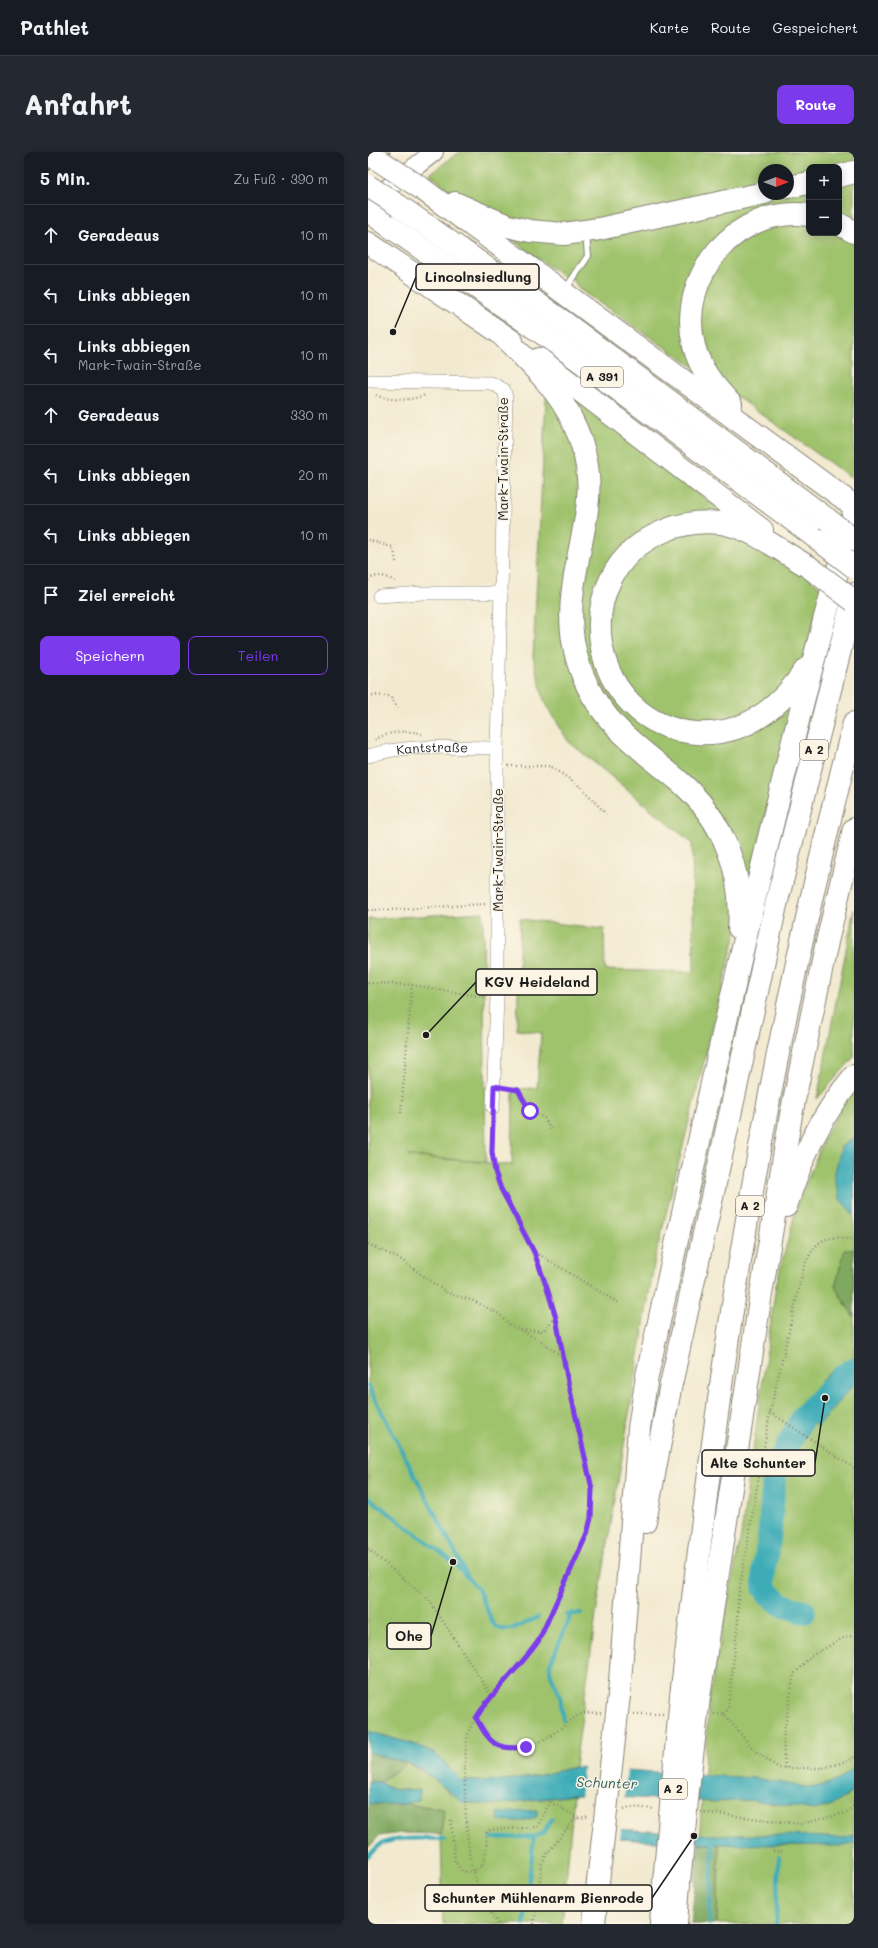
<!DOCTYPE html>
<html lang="de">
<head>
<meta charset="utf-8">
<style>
  body { margin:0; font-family:Mali,sans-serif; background:#242831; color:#f1f3f6 }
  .controls { position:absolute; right:12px; top:12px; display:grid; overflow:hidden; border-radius:8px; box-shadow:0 2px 10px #0003 }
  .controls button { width:36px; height:36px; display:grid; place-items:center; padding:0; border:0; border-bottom:1px solid #363941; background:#171b24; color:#f1f3f6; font:20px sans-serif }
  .compass { position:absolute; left:390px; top:12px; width:36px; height:36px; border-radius:50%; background:#171b24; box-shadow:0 2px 10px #0003; rotate:90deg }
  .stop { position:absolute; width:12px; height:12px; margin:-9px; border:3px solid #7c3aed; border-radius:50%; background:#fff }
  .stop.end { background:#7c3aed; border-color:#fff; box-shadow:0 1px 4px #0008 }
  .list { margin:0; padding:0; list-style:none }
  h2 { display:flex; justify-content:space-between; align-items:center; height:52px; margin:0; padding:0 16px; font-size:17px }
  h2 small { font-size:13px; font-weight:400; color:#9ea1a6 }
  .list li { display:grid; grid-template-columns:26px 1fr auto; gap:12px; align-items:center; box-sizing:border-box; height:60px; padding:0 16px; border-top:1px solid #363941 }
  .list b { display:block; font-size:15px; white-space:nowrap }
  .list p { margin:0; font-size:13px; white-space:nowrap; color:#9ea1a6 }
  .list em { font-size:13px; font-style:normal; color:#9ea1a6 }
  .actions { display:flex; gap:8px; padding:12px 16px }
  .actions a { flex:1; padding:9px 0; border:1px solid #7c3aed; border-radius:8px; text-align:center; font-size:14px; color:#7c3aed }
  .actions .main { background:#7c3aed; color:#fff }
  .icon { flex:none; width:22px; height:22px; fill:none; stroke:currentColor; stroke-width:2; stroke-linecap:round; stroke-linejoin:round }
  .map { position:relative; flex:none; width:486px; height:1772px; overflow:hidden; border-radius:8px }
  header { display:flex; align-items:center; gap:24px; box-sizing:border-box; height:56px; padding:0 20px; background:#171b24; border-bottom:1px solid #363941 }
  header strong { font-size:19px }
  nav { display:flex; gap:22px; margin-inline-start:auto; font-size:14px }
  .intro { display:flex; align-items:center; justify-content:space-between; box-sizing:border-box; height:96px; padding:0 24px }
  h1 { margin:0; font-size:28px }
  .button { padding:10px 18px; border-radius:8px; background:#7c3aed; color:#fff; font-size:14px; font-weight:700 }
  main { display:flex; gap:24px; padding:0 24px }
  aside { flex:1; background:#171b24; border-radius:8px; box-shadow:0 2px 10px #0003 }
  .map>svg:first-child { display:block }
  .green { fill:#9fc26c; stroke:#5e6f44; fill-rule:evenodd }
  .forest { fill:#7fa860; stroke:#4e623e }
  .water { fill:#3cacb7; stroke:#2c646a }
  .pier { fill:#f2ead0 }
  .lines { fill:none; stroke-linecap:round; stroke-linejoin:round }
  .stream { stroke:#3cacb7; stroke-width:4 }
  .river { stroke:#3cacb7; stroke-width:24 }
  .service-casing { stroke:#878376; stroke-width:8 }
  .minor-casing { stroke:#878376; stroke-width:14 }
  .secondary-casing { stroke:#878376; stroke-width:20 }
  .motorway-casing { stroke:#878376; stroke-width:24 }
  .path { stroke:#878376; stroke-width:2.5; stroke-dasharray:1 3; stroke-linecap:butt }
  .service { stroke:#fff; stroke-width:6 }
  .minor { stroke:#fff; stroke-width:13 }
  .secondary { stroke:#fff; stroke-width:18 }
  .motorway { stroke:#fff; stroke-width:22 }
  .tram { stroke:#1c1c1c; stroke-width:1 }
  .motorway-bridge-casing { stroke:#878376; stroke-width:24; stroke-linecap:butt }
  .motorway-bridge { stroke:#fff; stroke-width:22 }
  .route { stroke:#7c3aed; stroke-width:5 }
  .labels { text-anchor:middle; stroke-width:3; stroke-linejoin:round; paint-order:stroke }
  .shield { fill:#fcf5e5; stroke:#5f5d58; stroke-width:1 }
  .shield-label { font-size:12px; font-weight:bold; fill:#1c1c1c }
  .street-label { font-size:13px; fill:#1c1c1c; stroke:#fcf5e5 }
  .water-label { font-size:14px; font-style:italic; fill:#2a5d62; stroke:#fcf5e5 }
  .leader { fill:none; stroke:#1c1c1c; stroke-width:1.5 }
  .callout-dot { fill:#1c1c1c; stroke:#fcf5e5; stroke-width:1.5 }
  .callout { fill:#fcf5e5; stroke:#1c1c1c; stroke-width:1.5 }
  .callout-label { font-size:14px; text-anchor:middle; font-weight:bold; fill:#1c1c1c }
</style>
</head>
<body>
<header>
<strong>Pathlet</strong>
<nav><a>Karte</a><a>Route</a><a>Gespeichert</a></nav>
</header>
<div class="intro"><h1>Anfahrt</h1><a class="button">Route</a></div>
<main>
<aside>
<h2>5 Min.<small>Zu Fuß · 390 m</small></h2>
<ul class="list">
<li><svg class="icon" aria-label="ahead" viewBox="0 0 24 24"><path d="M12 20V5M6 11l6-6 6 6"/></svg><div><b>Geradeaus</b></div><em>10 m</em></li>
<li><svg class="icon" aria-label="left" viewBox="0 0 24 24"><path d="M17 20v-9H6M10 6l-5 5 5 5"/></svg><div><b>Links abbiegen</b></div><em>10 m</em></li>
<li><svg class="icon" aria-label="left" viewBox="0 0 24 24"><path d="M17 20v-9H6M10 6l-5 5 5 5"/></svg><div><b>Links abbiegen</b><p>Mark-Twain-Straße</p></div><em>10 m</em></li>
<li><svg class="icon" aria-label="ahead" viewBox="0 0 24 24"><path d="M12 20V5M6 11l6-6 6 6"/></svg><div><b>Geradeaus</b></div><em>330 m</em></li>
<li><svg class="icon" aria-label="left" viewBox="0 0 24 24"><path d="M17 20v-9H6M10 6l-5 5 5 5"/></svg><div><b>Links abbiegen</b></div><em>20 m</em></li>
<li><svg class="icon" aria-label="left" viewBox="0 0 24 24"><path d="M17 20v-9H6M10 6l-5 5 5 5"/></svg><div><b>Links abbiegen</b></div><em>10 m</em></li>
<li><svg class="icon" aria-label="arrive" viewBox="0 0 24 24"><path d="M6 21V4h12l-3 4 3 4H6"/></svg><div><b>Ziel erreicht</b></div></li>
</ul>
<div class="actions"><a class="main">Speichern</a><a>Teilen</a></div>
</aside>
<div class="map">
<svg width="486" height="1772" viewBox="0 0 486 1772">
  <rect width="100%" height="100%" fill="#fcf5e5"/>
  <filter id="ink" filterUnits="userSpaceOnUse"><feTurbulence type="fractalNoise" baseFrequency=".025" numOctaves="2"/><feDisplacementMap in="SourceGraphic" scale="8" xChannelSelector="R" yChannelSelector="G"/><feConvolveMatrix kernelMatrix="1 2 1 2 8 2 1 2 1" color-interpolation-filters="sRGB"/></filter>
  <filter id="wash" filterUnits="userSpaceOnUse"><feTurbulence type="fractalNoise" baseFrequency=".012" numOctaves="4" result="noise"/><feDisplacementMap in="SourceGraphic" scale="16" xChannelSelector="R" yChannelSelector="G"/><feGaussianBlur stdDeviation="0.9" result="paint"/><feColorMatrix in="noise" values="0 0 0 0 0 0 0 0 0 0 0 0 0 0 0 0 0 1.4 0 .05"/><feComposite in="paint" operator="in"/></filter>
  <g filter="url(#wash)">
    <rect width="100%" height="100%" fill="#f2ead0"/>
    <g class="green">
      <path d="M91,0h395v313l-4,12 -125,-89 -146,-99 -8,-13 -7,1 -79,-57 -55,-46zM441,15h30v66h-30zM396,18h24v24h-24z"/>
      <polygon points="179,225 454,436 287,1106 228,1463 207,1615 160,1626 121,1629 94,1629 67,1601 48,1593 0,1579 0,767 115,760 118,1010 40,1004 144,1013 145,937 169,936 173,881 149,878 152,767 236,777 237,818 326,820 324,691 200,589 176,548 165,505"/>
      <polygon points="486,757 486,905 449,947"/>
      <polygon points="486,936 486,1098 477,1097 467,1135 486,1165 486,1772 349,1772 351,1693 331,1692 341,1546 373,1383 408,1133 430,1050 458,982"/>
      <polygon points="39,1611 70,1629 84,1644 122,1653 206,1643 194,1772 75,1772 73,1682 75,1667 70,1656 36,1652 51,1648 52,1638 28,1638 12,1630"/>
    </g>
    <g class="forest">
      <polygon points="477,1097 486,1098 486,1165 467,1135"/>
      <polygon points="0,1600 39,1611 12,1630 0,1630"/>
      <polygon points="0,1652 36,1652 76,1657 73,1682 34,1681 11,1684 0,1696"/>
      <polygon points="331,1692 351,1693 349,1772 323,1772"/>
    </g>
    <g class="water">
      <polygon points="486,985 486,1063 472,1047 466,1024 473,995"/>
      <polygon points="486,1207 486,1232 450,1275 428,1260 460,1221"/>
      <polygon points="0,1579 48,1593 67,1601 94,1629 121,1629 160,1626 207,1615 386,1626 444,1636 468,1629 486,1616 486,1639 464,1653 447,1658 383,1648 348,1650 206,1643 122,1653 94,1650 54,1618 39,1611 0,1600"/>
      <polygon points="0,1630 12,1630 28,1638 52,1638 51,1648 36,1652 0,1652"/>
      <polygon points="169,1658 169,1665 154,1669 131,1670 130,1661"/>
      <polygon points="215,1675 346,1683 417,1683 475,1686 486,1683 486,1692 476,1694 342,1692 214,1685"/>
    </g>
    <g class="pier">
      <polygon points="216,1613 259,1616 256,1647 212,1646"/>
      <polygon points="214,1673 253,1675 252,1689 213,1686"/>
    </g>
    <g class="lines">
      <g class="stream">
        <polyline points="0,1234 100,1425"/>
        <path d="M0,1345l85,65 25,27 15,35c11,13 32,-1 45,-7"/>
        <polyline points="198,1463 213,1461"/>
        <polyline points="195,1568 192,1544 182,1520 182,1512 204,1461"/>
        <polyline points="123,1686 166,1685"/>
        <path d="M0,1705c4,-5 8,-10 13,-13 16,-8 45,-5 63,-5"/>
        <polyline points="156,1772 166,1685 175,1681 184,1666"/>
        <polyline points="341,1772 345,1688"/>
        <polyline points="408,1772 411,1705"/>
      </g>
      <polyline class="river" points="436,1460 414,1453 401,1442 396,1435 396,1416 401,1388 407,1317 435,1265 476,1223 486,1217"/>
    </g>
  </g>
  <g filter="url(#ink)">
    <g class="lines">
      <defs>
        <polyline id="service" points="197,138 220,104 218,82"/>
        <g id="minor">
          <polyline points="0,229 123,231 136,238 138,246 129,596 129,845 125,955"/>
          <polyline points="11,444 55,441 133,441"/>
          <path id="s1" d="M0,604c42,-13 86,-8 129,-8"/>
        </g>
        <polyline id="secondary" points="2,50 66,0"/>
        <g id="motorway">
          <polyline points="471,24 486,20"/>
          <polyline points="420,35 441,31"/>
          <polyline points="53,36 486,354"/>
          <polyline points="87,51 140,74 162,79 196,82 231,77 396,41"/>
          <polyline points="31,54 197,171 459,367"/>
          <polyline points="0,59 188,191 451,388"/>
          <polyline points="471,72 486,80"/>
          <polyline points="0,91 144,189"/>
          <path d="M132,181c26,27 56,53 72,87 34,67 6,112 0,178 -3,30 2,60 15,87 20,43 58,67 92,96 43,37 65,90 60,147"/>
          <polyline points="171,207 394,378"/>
          <path d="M363,252c-16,-17 -31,-34 -37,-58 -17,-70 42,-141 115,-131"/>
          <path d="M438,517c-25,37 -60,67 -109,64 -109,-8 -135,-160 -33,-202 17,-7 37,-10 56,-8 32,5 61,28 89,44"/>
          <path d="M418,1054c16,-50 34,-89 68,-130"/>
          <polyline points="277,1370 302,1237 408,753 486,442"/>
          <path d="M251,1543l20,-267 8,-52c64,-289 126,-579 207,-864"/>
          <path d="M313,1544c14,-115 28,-231 45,-345 31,-211 75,-422 128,-628"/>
          <polyline points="331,1545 392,1148 423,963 459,790 486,677"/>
          <polyline points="226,1772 230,1730"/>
          <polyline points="293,1772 296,1730"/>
          <polyline points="308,1772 311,1731"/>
        </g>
      </defs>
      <use href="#service" class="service-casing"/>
      <use href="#minor" class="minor-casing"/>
      <use href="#secondary" class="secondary-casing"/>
      <use href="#motorway" class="motorway-casing"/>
      <g class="path">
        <path d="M8,243c12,6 36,6 49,0"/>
        <polyline points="0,388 24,395 26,397 28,410"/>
        <path d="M0,428c10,-7 17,-4 27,1"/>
        <polyline points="0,543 22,544 30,556"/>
        <path d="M7,588c11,-8 34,-11 47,-6"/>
        <polyline points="140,614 182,614 213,635 238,662"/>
        <polyline points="0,758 20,758 117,752"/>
        <polyline points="0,831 44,833 116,845"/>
        <polyline points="138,936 150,938 162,959 176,966 183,978"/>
        <polyline points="33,961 44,833"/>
        <path d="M125,966l-2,34 4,20 6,17 33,63 13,36 9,30 11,59 25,112 -1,29 -4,16 -48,106c-21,31 -53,54 -69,88 -10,20 -4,121 3,144 6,19 14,36 25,52"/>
        <polyline points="0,1092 32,1107 79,1141 106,1149 131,1162 142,1173 173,1189 195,1205"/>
        <polyline points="167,1100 252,1152"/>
        <polyline points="153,1178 175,1179 187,1166"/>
        <polyline points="402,1260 486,1316"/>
        <polyline points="0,1397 61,1448 123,1543"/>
        <polyline points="266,1562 295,1562"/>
        <polyline points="346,1562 356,1562 386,1598 411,1616 454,1616 480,1609 486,1605"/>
        <path d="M356,1562l4,-5 10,-87v-24l32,-186 34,-146c13,-27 20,-32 50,-26"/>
        <path d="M108,1566c5,9 10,18 18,25 18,15 47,0 63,-12 8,-5 16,-14 25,-17 6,-2 13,-1 19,-1"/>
        <polyline points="417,1616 415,1586 426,1522 443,1504 477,1485 486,1484"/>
        <polyline points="256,1657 262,1655 287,1657"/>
        <polyline points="333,1660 433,1672 477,1661 486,1654"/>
        <path d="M83,1668l4,41 7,10c25,5 25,-20 24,-38l4,-3 47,-3 13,-25 29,16"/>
        <polyline points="405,1699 417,1700"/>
        <polyline points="166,1772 174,1712 178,1703 207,1667 221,1664"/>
      </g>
      <use href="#service" class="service"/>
      <use href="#minor" class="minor"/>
      <use href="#secondary" class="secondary"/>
      <use href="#motorway" class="motorway"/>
      <g class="tram">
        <polyline points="0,11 13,0"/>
        <polyline points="0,19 22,0"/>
      </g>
      <defs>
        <g id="motorway-bridge">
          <polyline points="0,1 53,36"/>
          <polyline points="0,34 31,54"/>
          <polyline points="459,367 486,388"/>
          <polyline points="451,388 486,415"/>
          <polyline points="441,415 486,449"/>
          <polyline points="230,1730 251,1543"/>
          <polyline points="296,1730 313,1544"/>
          <polyline points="311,1731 320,1638 331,1545"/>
        </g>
      </defs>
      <use href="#motorway-bridge" class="motorway-bridge-casing"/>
      <use href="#motorway-bridge" class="motorway-bridge"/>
    </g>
  </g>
  <g class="lines" filter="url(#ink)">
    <path class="route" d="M158,1595c-31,4 -36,-4 -50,-29 18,-29 44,-50 63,-78l48,-106 4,-16 1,-29 -25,-112 -11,-59 -9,-30 -13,-36 -33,-63 -6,-17 -3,-20 2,-66 24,4 12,21"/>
  </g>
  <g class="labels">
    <g class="shield">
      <rect x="213" y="215" width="42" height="20" rx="3"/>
      <rect x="432" y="588" width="28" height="20" rx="3"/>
      <rect x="368" y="1044" width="28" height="20" rx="3"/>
      <rect x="291" y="1627" width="28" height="20" rx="3"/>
    </g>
    <g class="shield-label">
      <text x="234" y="229">A 391</text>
      <text x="446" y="602">A 2</text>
      <text x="382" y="1058">A 2</text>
      <text x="305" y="1641">A 2</text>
    </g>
    <g class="street-label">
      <text transform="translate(135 307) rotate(-90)" y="5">Mark-Twain-Straße</text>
      <text dy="5" stroke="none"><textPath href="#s1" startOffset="65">Kantstraße</textPath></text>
      <text transform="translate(130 698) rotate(-90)" y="5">Mark-Twain-Straße</text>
    </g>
    <g class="water-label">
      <text transform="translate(239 1631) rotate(2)" y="5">Schunter</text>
    </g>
  </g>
  <path class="leader" d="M25 180L48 125M58 883L108 830M457 1246L447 1311M85 1410L63 1484M326 1684L284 1746"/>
  <g class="callout-dot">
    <circle cx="25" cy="180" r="4"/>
    <circle cx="58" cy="883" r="4"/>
    <circle cx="457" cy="1246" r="4"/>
    <circle cx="85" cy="1410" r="4"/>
    <circle cx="326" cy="1684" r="4"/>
  </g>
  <g class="callout">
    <rect x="48" y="112" width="123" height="26" rx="4"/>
    <rect x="108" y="817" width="121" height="26" rx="4"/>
    <rect x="334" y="1298" width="113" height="26" rx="4"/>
    <rect x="19" y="1471" width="44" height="26" rx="4"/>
    <rect x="57" y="1733" width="227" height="26" rx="4"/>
  </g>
  <g class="callout-label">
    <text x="110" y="130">Lincolnsiedlung</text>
    <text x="169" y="835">KGV Heideland</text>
    <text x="390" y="1316">Alte Schunter</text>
    <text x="41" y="1489">Ohe</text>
    <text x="170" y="1751">Schunter Mühlenarm Bienrode</text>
  </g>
</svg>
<div class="controls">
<button>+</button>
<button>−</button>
</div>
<svg class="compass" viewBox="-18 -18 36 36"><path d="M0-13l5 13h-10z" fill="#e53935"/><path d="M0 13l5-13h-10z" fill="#9ea1a6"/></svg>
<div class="stop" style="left:162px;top:959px"></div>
<div class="stop end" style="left:158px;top:1595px"></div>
</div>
</main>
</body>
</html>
